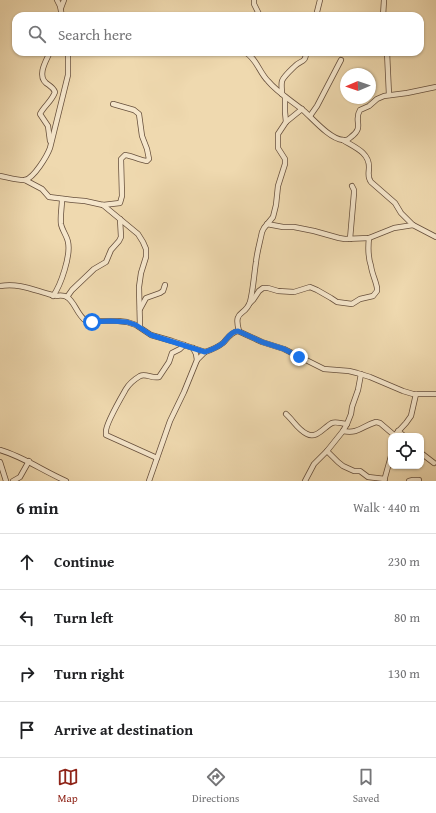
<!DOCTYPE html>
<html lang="en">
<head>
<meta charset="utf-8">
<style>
  body { margin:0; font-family:"Gentium Book Plus",serif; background:#f2f2f2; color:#202124 }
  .controls { position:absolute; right:12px; bottom:12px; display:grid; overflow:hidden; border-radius:8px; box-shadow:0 1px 3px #0004 }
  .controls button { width:36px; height:36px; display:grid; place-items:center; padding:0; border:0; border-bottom:1px solid #e0e0e0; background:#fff; color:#202124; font:20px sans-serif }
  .compass { position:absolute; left:340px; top:68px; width:36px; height:36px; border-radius:50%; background:#fff; box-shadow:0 1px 3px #0004; rotate:268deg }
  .stop { position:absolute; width:12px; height:12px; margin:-9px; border:3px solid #1a73e8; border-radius:50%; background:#fff }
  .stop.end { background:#1a73e8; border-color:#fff; box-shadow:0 1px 4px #0008 }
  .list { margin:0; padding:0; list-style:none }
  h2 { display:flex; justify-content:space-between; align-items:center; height:52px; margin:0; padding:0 16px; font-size:17px }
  h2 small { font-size:13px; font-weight:400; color:#757577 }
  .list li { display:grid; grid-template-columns:26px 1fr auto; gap:12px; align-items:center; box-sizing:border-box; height:56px; padding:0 16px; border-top:1px solid #e0e0e0 }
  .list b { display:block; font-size:15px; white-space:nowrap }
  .list em { font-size:13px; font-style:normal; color:#757577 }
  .icon { flex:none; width:22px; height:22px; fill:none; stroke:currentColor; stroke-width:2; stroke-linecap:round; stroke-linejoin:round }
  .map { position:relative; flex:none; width:436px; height:481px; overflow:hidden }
  .search { position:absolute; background:#fff; box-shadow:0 1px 3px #0004; left:12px; right:12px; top:12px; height:44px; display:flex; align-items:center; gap:10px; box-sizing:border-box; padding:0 14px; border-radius:12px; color:#757577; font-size:15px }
  .sheet { height:276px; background:#fff }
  nav { display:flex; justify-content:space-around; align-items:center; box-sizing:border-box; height:56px; border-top:1px solid #e0e0e0; background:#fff; font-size:11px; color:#757577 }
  nav a { display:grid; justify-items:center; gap:2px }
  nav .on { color:#8f2418 }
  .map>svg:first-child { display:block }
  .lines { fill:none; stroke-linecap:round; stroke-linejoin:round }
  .minor-casing { stroke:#664f3c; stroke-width:6 }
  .minor { stroke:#f5e6cb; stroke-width:4.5 }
  .route { stroke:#1a73e8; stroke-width:5 }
</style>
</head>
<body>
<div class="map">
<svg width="436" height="481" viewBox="0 0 436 481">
  <rect width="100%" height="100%" fill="#efd9af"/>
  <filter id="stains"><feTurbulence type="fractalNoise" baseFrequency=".005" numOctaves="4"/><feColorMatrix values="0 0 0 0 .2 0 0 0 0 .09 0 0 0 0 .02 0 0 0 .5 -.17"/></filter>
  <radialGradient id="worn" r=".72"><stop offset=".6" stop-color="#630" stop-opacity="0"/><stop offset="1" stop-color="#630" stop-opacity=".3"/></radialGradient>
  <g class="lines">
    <defs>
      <g id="minor">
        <polyline points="57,0 60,6 62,16"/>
        <polyline points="254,0 254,4 260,16"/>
        <polyline points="61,8 64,0"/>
        <polyline points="316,16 320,0"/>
        <polyline points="383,16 384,0"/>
        <path d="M245,52c12,7 14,20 23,29 10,12 24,20 36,30 9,8 26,28 39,29 3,1 6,-1 8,-3 14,-10 2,-16 9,-27l9,-4 8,-7 7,-3 23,-3 29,-6"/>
        <polyline points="387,52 389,95"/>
        <path d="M282,94c0,-4 -1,-9 0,-13 2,-5 9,-11 13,-15 6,-6 11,-3 11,-14"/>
        <polyline points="285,97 285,112 286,122"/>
        <polyline points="310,116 317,106 341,60"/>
        <path d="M343,140c11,7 26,12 26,27 0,6 -2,10 2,15l24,21 6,10 12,12 23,12"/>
        <path d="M50,141l-2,-15 -8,-12c4,-8 12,-13 15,-22 -2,-5 -5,-6 -9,-9 -9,-8 0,-22 4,-31"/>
        <path d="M0,176c6,1 20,5 25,4 9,-2 22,-24 25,-32l18,-73v-23"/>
        <path d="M25,180l17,9 7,8 24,3 12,1 18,4 17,-2 2,-7 -1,-37 4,-4c8,1 14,5 22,6l2,-2 -2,-10 -5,-13 -3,-22 -5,-4 -21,-6"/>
        <polyline points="103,205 138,234 143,242 146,249 146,257 141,273 139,287 140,327"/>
        <polyline points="267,224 283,227 294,227 314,231 339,238 345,239 369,238 394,228 413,225"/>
        <polyline points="350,239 354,193 354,190 352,186"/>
        <path d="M0,286c20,-3 33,4 52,9 4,2 10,-1 15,2 8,5 10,18 19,24h32l9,1 9,3 15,10 21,6 33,11c6,-2 13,-5 18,-9 4,-4 8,-11 15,-12l24,11 22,7 40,20 25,2 8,2 13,4 33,14 10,3h23"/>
        <path d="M53,296c8,-11 18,-41 15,-54 -1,-6 -6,-12 -7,-18 -1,-8 1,-17 1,-25"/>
        <polyline points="67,297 72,290 94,269 106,262 111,250 119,241 121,237 120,219"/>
        <path d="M250,303l3,-3 6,-9 4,-3h5l10,3 16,1 16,-5 7,3 14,8 6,4 15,2 8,-5 13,-3 4,-5v-3c-1,-7 -5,-14 -6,-22 -3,-9 -3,-19 -2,-28"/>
        <polyline points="140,309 146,298 160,293 163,291 165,285"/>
        <path d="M239,331c-6,-22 6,-14 11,-29 3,-11 4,-27 6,-40 1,-10 4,-20 6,-30l2,-4 9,-11 3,-12 2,-19 7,-22v-5l-7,-11v-14l8,-12 16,-13"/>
        <polyline points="193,348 196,354 197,360"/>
        <path d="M286,414c7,6 12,16 21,20 10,5 17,-7 25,-11 4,-2 10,1 15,1"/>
        <path d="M343,431c16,3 19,-5 33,-9l4,1 14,12"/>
        <polyline points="398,431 404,436"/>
        <polyline points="394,436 406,423 411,416 416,394"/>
        <path d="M0,450c24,7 43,21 66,31"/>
        <polyline points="327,451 338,462 343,466 354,471 360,471 368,477 385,479"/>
        <polyline points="421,453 434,463"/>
        <path d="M157,458l-51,-23c0,-1 0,-2 0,-3 -1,-7 16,-36 20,-43 3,-5 9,-10 14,-13 6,-3 12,3 19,1l10,-15 3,-9 8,-4 4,-4"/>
        <polyline points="0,462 6,481"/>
        <polyline points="13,481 20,477 29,461"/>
        <polyline points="149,481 170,421 184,392 197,360 205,352"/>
        <polyline points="305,481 314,464 327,451 343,431 347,424 351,414 352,407 358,390 361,374"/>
        <polyline points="384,481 391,456"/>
        <polyline points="409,481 413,480 419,480"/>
      </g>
    </defs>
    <use href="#minor" class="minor-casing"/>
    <use href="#minor" class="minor"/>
  </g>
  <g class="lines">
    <path class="route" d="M92,322l18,-1 17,1 9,3 15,10 54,17c6,-2 13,-5 18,-9 4,-4 8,-12 15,-12l24,11 22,7 15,8"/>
  </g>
  <rect width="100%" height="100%" filter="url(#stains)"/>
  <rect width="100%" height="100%" fill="url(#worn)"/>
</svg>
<div class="controls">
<button><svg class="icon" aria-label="locate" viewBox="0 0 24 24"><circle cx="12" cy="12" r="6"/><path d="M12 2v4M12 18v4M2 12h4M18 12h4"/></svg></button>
</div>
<svg class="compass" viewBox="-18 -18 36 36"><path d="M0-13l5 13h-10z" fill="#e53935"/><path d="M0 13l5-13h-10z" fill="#757577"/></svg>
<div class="stop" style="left:92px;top:322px"></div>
<div class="stop end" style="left:299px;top:357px"></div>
<div class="search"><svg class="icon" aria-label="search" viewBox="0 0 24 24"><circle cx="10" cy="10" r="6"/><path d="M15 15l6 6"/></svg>Search here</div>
</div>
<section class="sheet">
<h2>6 min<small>Walk · 440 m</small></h2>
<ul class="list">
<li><svg class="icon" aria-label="ahead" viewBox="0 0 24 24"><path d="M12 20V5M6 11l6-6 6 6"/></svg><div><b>Continue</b></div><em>230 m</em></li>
<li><svg class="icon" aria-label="left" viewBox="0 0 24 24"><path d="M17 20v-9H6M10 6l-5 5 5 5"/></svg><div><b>Turn left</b></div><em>80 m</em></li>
<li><svg class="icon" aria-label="right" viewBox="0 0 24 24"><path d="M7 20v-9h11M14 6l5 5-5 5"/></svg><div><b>Turn right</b></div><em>130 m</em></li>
<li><svg class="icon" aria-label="arrive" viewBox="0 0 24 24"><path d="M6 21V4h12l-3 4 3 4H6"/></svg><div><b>Arrive at destination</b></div></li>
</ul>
</section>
<nav>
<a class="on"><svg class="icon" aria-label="map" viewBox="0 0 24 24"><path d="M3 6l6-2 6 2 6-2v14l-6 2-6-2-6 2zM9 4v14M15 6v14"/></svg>Map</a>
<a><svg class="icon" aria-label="directions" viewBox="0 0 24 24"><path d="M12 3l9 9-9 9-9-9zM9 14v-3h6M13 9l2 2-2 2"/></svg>Directions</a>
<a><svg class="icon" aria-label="saved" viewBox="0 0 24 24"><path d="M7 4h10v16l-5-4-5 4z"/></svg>Saved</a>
</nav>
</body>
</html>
